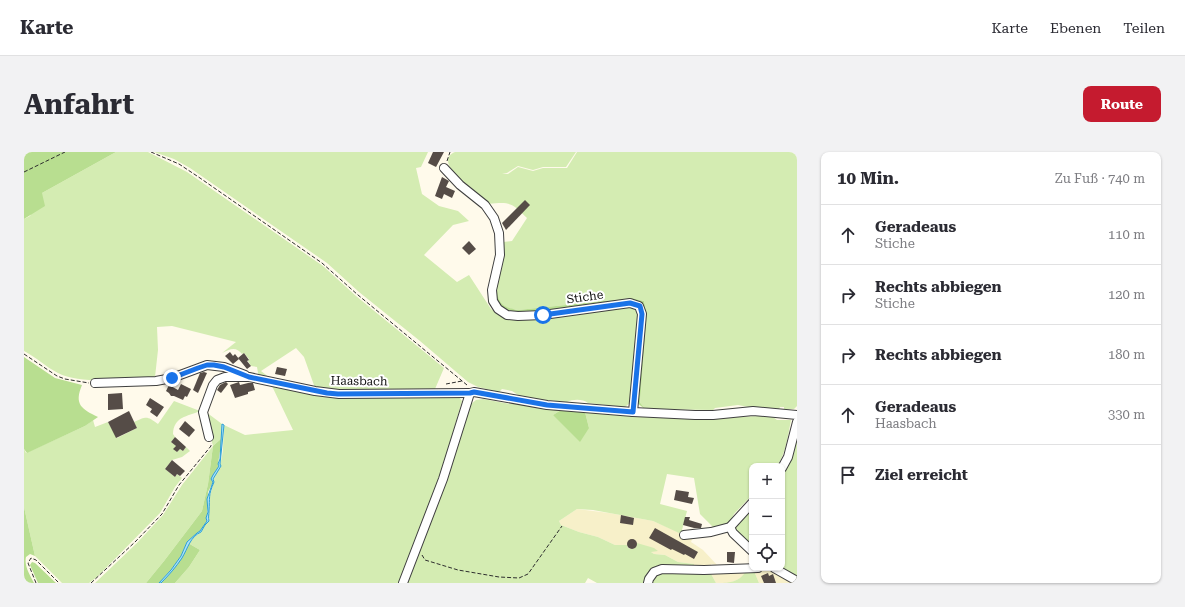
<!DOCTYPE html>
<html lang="de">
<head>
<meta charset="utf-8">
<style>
  body { margin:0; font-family:"Roboto Serif",serif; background:#f2f2f3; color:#2b2b33 }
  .controls { position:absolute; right:12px; bottom:12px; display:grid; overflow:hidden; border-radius:8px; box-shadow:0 1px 3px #0004 }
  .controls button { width:36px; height:36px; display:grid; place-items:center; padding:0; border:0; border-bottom:1px solid #e1e1e2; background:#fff; color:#2b2b33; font:20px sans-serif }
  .stop { position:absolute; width:12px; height:12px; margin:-9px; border:3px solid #1a73e8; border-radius:50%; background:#fff }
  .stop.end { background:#1a73e8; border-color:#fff; box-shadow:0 1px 4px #0008 }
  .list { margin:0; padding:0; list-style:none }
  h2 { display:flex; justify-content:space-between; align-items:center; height:52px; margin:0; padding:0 16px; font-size:17px }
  h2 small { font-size:13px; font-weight:400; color:#7c7c81 }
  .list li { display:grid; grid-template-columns:26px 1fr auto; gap:12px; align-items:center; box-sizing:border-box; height:60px; padding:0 16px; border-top:1px solid #e1e1e2 }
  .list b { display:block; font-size:15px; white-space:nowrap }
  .list p { margin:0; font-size:13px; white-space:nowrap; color:#7c7c81 }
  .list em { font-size:13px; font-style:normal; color:#7c7c81 }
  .icon { flex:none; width:22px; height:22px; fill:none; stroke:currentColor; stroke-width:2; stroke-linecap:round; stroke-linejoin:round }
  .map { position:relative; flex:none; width:773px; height:431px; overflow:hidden; border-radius:8px }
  header { display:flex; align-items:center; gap:24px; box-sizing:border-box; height:56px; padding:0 20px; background:#fff; border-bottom:1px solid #e1e1e2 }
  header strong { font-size:19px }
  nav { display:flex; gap:22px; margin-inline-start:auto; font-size:14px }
  .intro { display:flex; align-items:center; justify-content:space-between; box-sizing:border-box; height:96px; padding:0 24px }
  h1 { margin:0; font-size:28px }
  .button { padding:10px 18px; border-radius:8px; background:#c51b2f; color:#fff; font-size:14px; font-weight:700 }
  main { display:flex; gap:24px; padding:0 24px }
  aside { flex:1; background:#fff; border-radius:8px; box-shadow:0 1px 3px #0004 }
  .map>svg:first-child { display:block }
  .farmland { fill:#f7f0c9 }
  .green { fill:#d4ecb2 }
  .forest { fill:#b8de90 }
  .water { fill:#abe2fa; stroke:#2d9fd6 }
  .building { fill:#554c47 }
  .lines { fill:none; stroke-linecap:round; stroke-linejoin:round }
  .minor-casing { stroke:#3f3f3f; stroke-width:10 }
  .path { stroke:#2e2e2e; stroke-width:1; stroke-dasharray:4 2; stroke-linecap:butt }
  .minor { stroke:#fff; stroke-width:8 }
  .route { stroke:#1a73e8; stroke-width:5 }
  .labels { text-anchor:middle; stroke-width:4; stroke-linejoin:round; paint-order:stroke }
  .street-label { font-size:12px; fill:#0c0c0c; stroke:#fff }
</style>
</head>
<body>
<header>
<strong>Karte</strong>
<nav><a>Karte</a><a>Ebenen</a><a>Teilen</a></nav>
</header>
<div class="intro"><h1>Anfahrt</h1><a class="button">Route</a></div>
<main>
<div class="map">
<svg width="773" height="431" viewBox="0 0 773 431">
  <rect width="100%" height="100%" fill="#fffaeb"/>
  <g class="farmland">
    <polygon points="553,357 585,361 629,369 654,380 669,385 667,390 679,398 693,413 687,412 686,416 670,416 670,412 654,410 641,403 630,402 613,392 612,396 608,397 603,394 591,393 574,385 555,380 537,373 535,369"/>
    <polygon points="742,416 751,420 770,431 735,431 730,419 735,419"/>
    <polygon points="722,419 719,425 706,431 692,431 686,420"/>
  </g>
  <g class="green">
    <path d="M92,0h32l39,20 136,94 33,30 88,72 -9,21 -97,1 -23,-2 -11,-31 -8,-9 -35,23 9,7 -13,-2 1,-3 -1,-6 -6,-1 -3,-5 1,-2 -5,-6 -2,1c-6,-8 -12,-5 -20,-1l14,-11 -64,-16 -15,1 1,23 -3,27c-26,2 -74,8 -97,-4 -12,-6 -22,-16 -34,-22v-132l6,-3 12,-23z"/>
    <path d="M130,0h274l-7,15 -5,1 6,26 17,12 19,5 11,10 -16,4 -29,30 33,27 12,-7 22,34 15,9 125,-11 5,2 3,6 -8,87 -6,5 -37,-4c-5,-4 -15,-4 -21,-1l-40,-4 -9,-3 -6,-4 -10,-2 -3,3 -21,-5 -10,-5 -48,-41 -61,-49 -32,-29 -137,-95 -16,-9z"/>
    <path d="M431,0h121l-10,15h-23l-10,3 -15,-4 -11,7 -5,1h6l10,-7 15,4 10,-3h24l10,-16h220v254l-3,3h-10v-2h-4l-1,2 -25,-1 -16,-3 -23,3 -2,2 -68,-1 -5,-5 7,-90 -3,-13 -12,-3 -114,12c-5,-1 -11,-1 -15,-4 -13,-10 -3,-50 0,-64l9,-1 15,-23c-16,-16 -17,-16 -39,-14 -9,-7 -58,-42 -33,-52z"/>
    <path d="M247,232l67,14 120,-2 4,5 -23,79 -40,103h-224l14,-16 11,-17 -12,-7 10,-9 3,-2 4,-7 4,-4v-22l5,-17 -1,-3c2,-6 6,-11 8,-18 3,-11 2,-25 3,-36l21,10 48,-5z"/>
    <path d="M459,247l27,5 5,-1 46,7 -8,5 36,13 -4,-16 111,7 64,-3 13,1 4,3h14c-3,15 -5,33 -14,46h-25v29l-18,19 -5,10 -14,5 -15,-15 -6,-36 -27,-4 -7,30 27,7 -5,19 9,3h-12l-26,-12 -60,-11 -16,-1 -18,12 2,4 18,7 19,5 17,8h12l1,3 4,1 4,-2 1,-4 17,5 4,3 -7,1 3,2 11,1 13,7 16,2v4l-33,-1 -15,16h-49l-9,-5 -3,5h-178l31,-78 25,-82 8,-19 5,-4z"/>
    <path d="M150,249l26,10c-13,6 -26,5 -27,23l2,3 -4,5 5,4 -2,3 3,3 3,-3 3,2 3,-4 4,4 -8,6 -10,3 -7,9 10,8 2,-3 5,4 -7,9 -15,26 -63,64 -8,6h-27l-27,-27 -11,-49v-58l2,4 59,-27 8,-6 2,7 13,-5 9,16 20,-10 -3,-6c13,-6 13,-6 24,2z"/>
    <polygon points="182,260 198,272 198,286 189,294 184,332 178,359 140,409 122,431 71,431 113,391 139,363 158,333 189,294 182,268"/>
    <polygon points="773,281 773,427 758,416 758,321 763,313"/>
    <polygon points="728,355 728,396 712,379 712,374"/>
    <path d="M638,419l48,1 6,11c12,0 23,0 30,-12h8l5,12h-108l4,-9z"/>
  </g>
  <g class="forest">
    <polygon points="0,0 92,0 18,41 21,54 0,67"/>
    <path d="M472,128c2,19 1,27 22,30l114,-12 12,3 3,13 -7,89 5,6 -8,-6 8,-89 -13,-14 -103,13c-11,-1 -30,0 -34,-14 -1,-5 1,-13 1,-19z"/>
    <path d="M0,205l31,21 27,7c-8,19 -1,24 16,32l-13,9 -58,27 -3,-4z"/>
    <polygon points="537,258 561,260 565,276 556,290 529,263"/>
    <polygon points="198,286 194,312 195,314 189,323 189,330 184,340 183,369 176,379 163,390 157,404 147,418 135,431 122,431 140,409 178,359 184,332 189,294"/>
    <path d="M0,355l11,49 -5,-2 -4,3c-2,9 4,18 8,26h-10z"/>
    <path d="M164,391l12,7 -11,17 -14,16h-14c12,-12 20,-24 27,-40z"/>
    <polygon points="8,410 11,411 32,431 14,431 6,413"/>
  </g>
  <path class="water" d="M198,272l2,1 -4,39 1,2 -8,13 1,3c-6,14 -4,15 -5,29 0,4 -1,6 0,10l-4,4 -4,7c-11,5 -13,16 -19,26 -6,9 -13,17 -21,25h-2l12,-13 10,-14 6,-14 10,-9 3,-2 7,-10 -1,-3 2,-6 -1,-13 6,-17 -2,-3 2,-4 6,-9 -1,-2 2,-5z"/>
  <g class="building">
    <polygon points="409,0 420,0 412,15 404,11"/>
    <polygon points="418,25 425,29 422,35 431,39 428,46 420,42 418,47 411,44"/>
    <polygon points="501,48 506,53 482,78 478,71"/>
    <polygon points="445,89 452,97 445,103 438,96"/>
    <polygon points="206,200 209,204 211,202 215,207 209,212 201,204"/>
    <polygon points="220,201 225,208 223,209 227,214 223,217 214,206"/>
    <polygon points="253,215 263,217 261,224 251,222"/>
    <polygon points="180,220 183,221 174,241 169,238 176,221"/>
    <polygon points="202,230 204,232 197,241 193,238 196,233"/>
    <polygon points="215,230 216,233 224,231 229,231 231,238 224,240 224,242 211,246 206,233"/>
    <polygon points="157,232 167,237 163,245 161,244 159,248 150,244 147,244 145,241 142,239 145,233 154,238"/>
    <polygon points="98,241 99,257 84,258 84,242"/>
    <polygon points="126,246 140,255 133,265 126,260 128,257 122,253"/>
    <polygon points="105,259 113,276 92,286 84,270"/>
    <polygon points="161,269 171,278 165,285 155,277"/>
    <polygon points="151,285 162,295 159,299 156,297 153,300 149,297 152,294 147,290"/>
    <polygon points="148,308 161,319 156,324 153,322 151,325 141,317"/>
    <polygon points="652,338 665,340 664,345 670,346 668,352 650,348"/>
    <polygon points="597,363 610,366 609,373 596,371"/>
    <polygon points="661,365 666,365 665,368 678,372 677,376 670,376 659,373"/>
    <polygon points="631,376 674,400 670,407 661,402 660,403 648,397 647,398 625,386"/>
    <circle cx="608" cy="392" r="5"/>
    <polygon points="703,400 711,400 710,411 703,410"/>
    <polygon points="744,421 745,424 749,422 752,431 740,431 737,424"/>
  </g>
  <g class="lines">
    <defs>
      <g id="minor">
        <polyline points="420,16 436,33 461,53 470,66 475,81 476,103 468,138 469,149 474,157 483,163 494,164 519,163 606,151 615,154 618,162 609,260"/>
        <polyline points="71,231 132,229 148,226 183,213 200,215 221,223"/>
        <polyline points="185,285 179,260 189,233 193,228 201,225 225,225 291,239 315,242 446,241"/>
        <polyline points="758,316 764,305 773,270"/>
        <polyline points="706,375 709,381 728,399"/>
        <polyline points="660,383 687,380 706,375 728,351"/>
        <polyline points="750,416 773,429"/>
        <polyline points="379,431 419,327 446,241 450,240 523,253 609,260 671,263 689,263 729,259 773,263"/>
        <polyline points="624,431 625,427 630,420 638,417 680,418 734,416"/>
      </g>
    </defs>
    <use href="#minor" class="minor-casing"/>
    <g class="path">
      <polyline points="127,0 155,12 176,26 298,111 334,143 443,233"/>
      <polyline points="423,9 426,0"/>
      <polyline points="0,20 41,0"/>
      <polyline points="0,202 33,224 41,227 65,231"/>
      <polyline points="422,232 438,229"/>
      <polyline points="398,403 401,408 434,418 475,425 495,426 504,422 538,374"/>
      <polyline points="12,431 4,411 7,406 12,408 35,431"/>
      <polyline points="67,431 111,390 138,362 155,333 187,294 187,291"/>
    </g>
    <use href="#minor" class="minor"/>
  </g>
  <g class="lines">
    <polyline class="route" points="148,226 174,216 183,213 190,213 200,215 225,225 303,241 314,242 446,241 450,240 523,253 609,260 618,162 616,154 606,151 519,163"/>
  </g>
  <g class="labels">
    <g class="street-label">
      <text transform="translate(561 145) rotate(-8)" y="4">Stiche</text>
      <text transform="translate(335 229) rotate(1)" y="4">Haasbach</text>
    </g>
  </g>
</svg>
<div class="controls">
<button>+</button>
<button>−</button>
<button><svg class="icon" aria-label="locate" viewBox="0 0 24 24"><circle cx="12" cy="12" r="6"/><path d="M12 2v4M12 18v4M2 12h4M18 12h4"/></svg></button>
</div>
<div class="stop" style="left:519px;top:163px"></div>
<div class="stop end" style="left:148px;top:226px"></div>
</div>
<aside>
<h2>10 Min.<small>Zu Fuß · 740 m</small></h2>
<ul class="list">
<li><svg class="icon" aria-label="ahead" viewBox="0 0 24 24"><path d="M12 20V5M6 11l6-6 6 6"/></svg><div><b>Geradeaus</b><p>Stiche</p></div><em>110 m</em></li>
<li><svg class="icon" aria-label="right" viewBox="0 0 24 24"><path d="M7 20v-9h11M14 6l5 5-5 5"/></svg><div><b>Rechts abbiegen</b><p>Stiche</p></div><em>120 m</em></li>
<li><svg class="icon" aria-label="right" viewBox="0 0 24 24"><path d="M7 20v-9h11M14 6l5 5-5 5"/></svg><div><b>Rechts abbiegen</b></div><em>180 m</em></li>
<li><svg class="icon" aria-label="ahead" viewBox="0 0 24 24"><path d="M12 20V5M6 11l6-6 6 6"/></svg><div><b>Geradeaus</b><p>Haasbach</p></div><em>330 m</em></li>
<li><svg class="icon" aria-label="arrive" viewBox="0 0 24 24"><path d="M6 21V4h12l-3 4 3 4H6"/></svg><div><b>Ziel erreicht</b></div></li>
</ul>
</aside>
</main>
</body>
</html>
